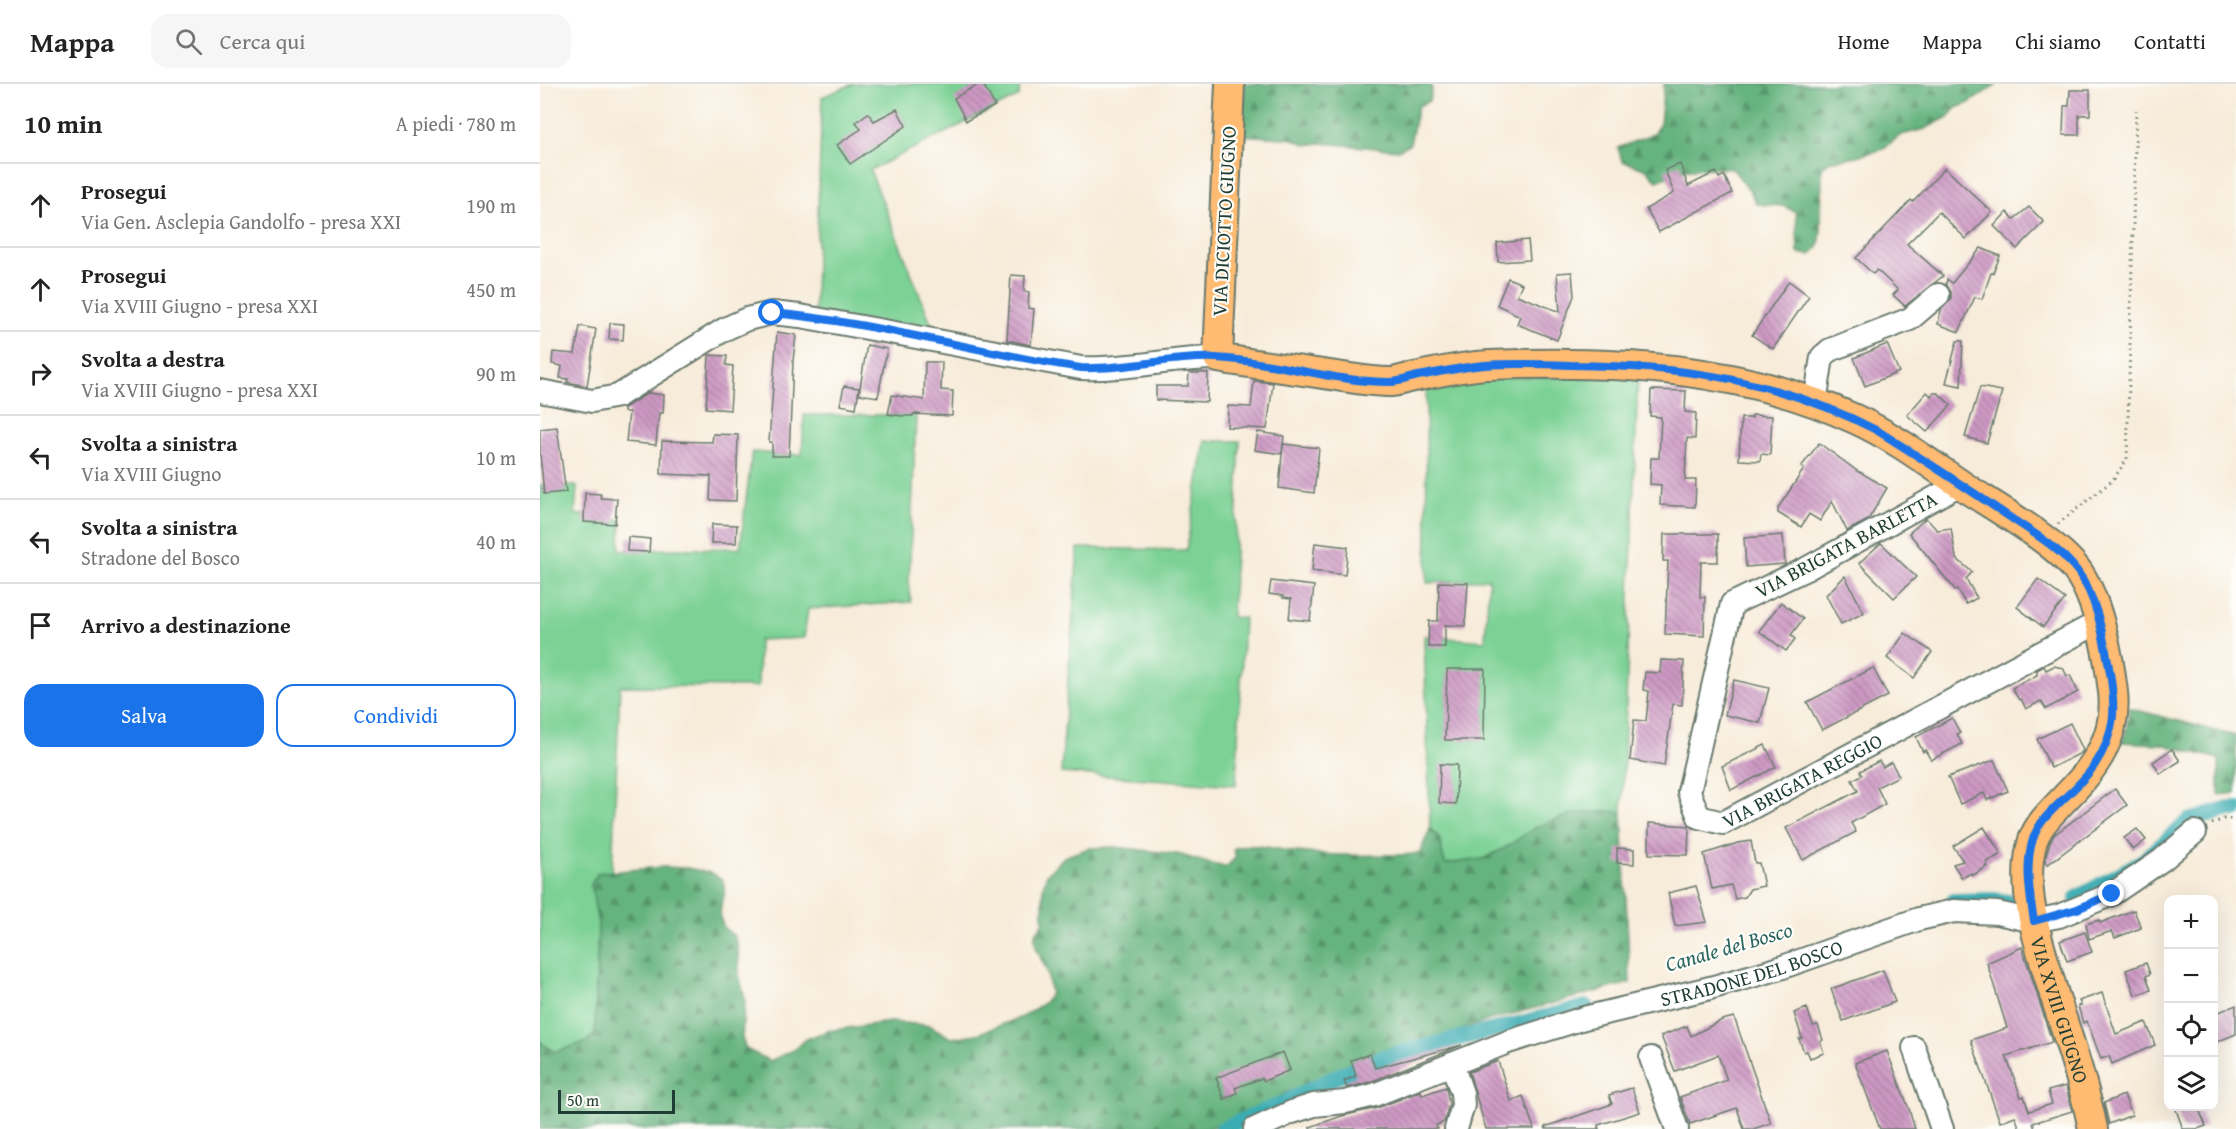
<!DOCTYPE html>
<html lang="it">
<head>
<meta charset="utf-8">
<style>
  body { margin:0; font-family:"Gentium Book Plus",serif; background:#f6f6f6; color:#222 }
  .controls { position:absolute; right:18px; bottom:18px; display:grid; overflow:hidden; border-radius:12px; box-shadow:0 6px 24px #0002 }
  .controls button { width:54px; height:54px; display:grid; place-items:center; padding:0; border:0; border-bottom:2px solid #e0e0e0; background:#fff; color:#222; font:30px sans-serif }
  .scale { position:absolute; left:18px; bottom:15px; width:117px; box-sizing:border-box; padding-left:6px; border:3px solid #1f3d34; border-top:0; font-size:16px; line-height:21px; white-space:nowrap; color:#1f3d34; -webkit-text-stroke:4px #fdfcf7; paint-order:stroke }
  .stop { position:absolute; width:18px; height:18px; margin:-14px; border:4px solid #1a73e8; border-radius:50%; background:#fff }
  .stop.end { background:#1a73e8; border-color:#fff; box-shadow:0 2px 6px #0008 }
  .list { margin:0; padding:0; list-style:none }
  h2 { display:flex; justify-content:space-between; align-items:center; height:78px; margin:0; padding:0 24px; font-size:26px }
  h2 small { font-size:20px; font-weight:400; color:#767676 }
  .list li { display:grid; grid-template-columns:39px 1fr auto; gap:18px; align-items:center; box-sizing:border-box; height:84px; padding:0 24px; border-top:2px solid #e0e0e0 }
  .list b { display:block; font-size:22px; white-space:nowrap }
  .list p { margin:0; font-size:20px; white-space:nowrap; color:#767676 }
  .list em { font-size:20px; font-style:normal; color:#767676 }
  .actions { display:flex; gap:12px; padding:18px 24px }
  .actions a { flex:1; padding:14px 0; border:2px solid #1a73e8; border-radius:18px; text-align:center; font-size:21px; color:#1a73e8 }
  .actions .main { background:#1a73e8; color:#fff }
  .icon { flex:none; width:33px; height:33px; fill:none; stroke:currentColor; stroke-width:2; stroke-linecap:round; stroke-linejoin:round }
  .map { position:relative; flex:none; width:1696px; height:1045px; overflow:hidden }
  header { display:flex; align-items:center; gap:36px; box-sizing:border-box; height:84px; padding:0 30px; background:#fff; border-bottom:2px solid #e0e0e0 }
  header strong { font-size:28px }
  nav { display:flex; gap:33px; margin-inline-start:auto; font-size:21px }
  .search { width:420px; height:54px; background:#f6f6f6; display:flex; align-items:center; gap:15px; box-sizing:border-box; padding:0 21px; border-radius:18px; color:#767676; font-size:22px }
  main { display:flex }
  aside { flex:1; background:#fff }
  .map>svg:first-child { display:block }
  .grass { fill:#7cd195; stroke:#4e8764; stroke-width:1.5 }
  .forest { fill:url(#forest-firs); stroke:#427859; stroke-width:1.5 }
  .lines { fill:none; stroke-linecap:round; stroke-linejoin:round }
  .canal { stroke:#3aacb2; stroke-width:16 }
  .building { fill:url(#building-back-hatch) }
  .minor-casing { stroke:#6b7a6e; stroke-width:26 }
  .major-casing { stroke:#6b7a6e; stroke-width:32 }
  .path { stroke:#6b7a6e; stroke-width:3; stroke-dasharray:1.5 4.5; stroke-linecap:butt }
  .minor { stroke:#fff; stroke-width:22 }
  .major { stroke:#febb71; stroke-width:28 }
  .route { stroke:#1a73e8; stroke-width:8 }
  .labels { text-anchor:middle; stroke-width:4.5; stroke-linejoin:round; paint-order:stroke }
  .street-label { font-size:20px; fill:#1f3d34; stroke:#fdfcf7 }
  .water-label { font-size:21px; font-style:italic; fill:#286460; stroke:#fdfcf7 }
</style>
</head>
<body>
<header>
<strong>Mappa</strong>
<div class="search"><svg class="icon" aria-label="search" viewBox="0 0 24 24"><circle cx="10" cy="10" r="6"/><path d="M15 15l6 6"/></svg>Cerca qui</div>
<nav><a>Home</a><a>Mappa</a><a>Chi siamo</a><a>Contatti</a></nav>
</header>
<main>
<aside>
<h2>10 min<small>A piedi · 780 m</small></h2>
<ul class="list">
<li><svg class="icon" aria-label="ahead" viewBox="0 0 24 24"><path d="M12 20V5M6 11l6-6 6 6"/></svg><div><b>Prosegui</b><p>Via Gen. Asclepia Gandolfo - presa XXI</p></div><em>190 m</em></li>
<li><svg class="icon" aria-label="ahead" viewBox="0 0 24 24"><path d="M12 20V5M6 11l6-6 6 6"/></svg><div><b>Prosegui</b><p>Via XVIII Giugno - presa XXI</p></div><em>450 m</em></li>
<li><svg class="icon" aria-label="right" viewBox="0 0 24 24"><path d="M7 20v-9h11M14 6l5 5-5 5"/></svg><div><b>Svolta a destra</b><p>Via XVIII Giugno - presa XXI</p></div><em>90 m</em></li>
<li><svg class="icon" aria-label="left" viewBox="0 0 24 24"><path d="M17 20v-9H6M10 6l-5 5 5 5"/></svg><div><b>Svolta a sinistra</b><p>Via XVIII Giugno</p></div><em>10 m</em></li>
<li><svg class="icon" aria-label="left" viewBox="0 0 24 24"><path d="M17 20v-9H6M10 6l-5 5 5 5"/></svg><div><b>Svolta a sinistra</b><p>Stradone del Bosco</p></div><em>40 m</em></li>
<li><svg class="icon" aria-label="arrive" viewBox="0 0 24 24"><path d="M6 21V4h12l-3 4 3 4H6"/></svg><div><b>Arrivo a destinazione</b></div></li>
</ul>
<div class="actions"><a class="main">Salva</a><a>Condividi</a></div>
</aside>
<div class="map">
<svg width="1696" height="1045" viewBox="0 0 1696 1045">
  <defs>
    <pattern id="forest-firs" width="22" height="20" patternUnits="userSpaceOnUse" patternTransform="scale(1.5)"><rect width="22" height="20" fill="#65b37e"/><path d="M5 1l3.5 6h-7zM16 11l3.5 6h-7z" fill="#539368"/></pattern>
    <pattern id="building-back-hatch" width="6" height="6" patternUnits="userSpaceOnUse" patternTransform="scale(1.5)"><rect width="6" height="6" fill="#ce99c4"/><path d="M-1 5l2 2M0 0l6 6M5-1l2 2" fill="none" stroke="#a77ea0"/></pattern>
  </defs>
  <rect width="100%" height="100%" fill="#fdfcf7"/>
  <filter id="ink" filterUnits="userSpaceOnUse"><feTurbulence type="fractalNoise" baseFrequency=".0167" numOctaves="2"/><feDisplacementMap in="SourceGraphic" scale="12" xChannelSelector="R" yChannelSelector="G"/><feConvolveMatrix kernelMatrix="1 2 1 2 8 2 1 2 1" color-interpolation-filters="sRGB"/></filter>
  <filter id="wash" filterUnits="userSpaceOnUse"><feTurbulence type="fractalNoise" baseFrequency=".008" numOctaves="4" result="noise"/><feDisplacementMap in="SourceGraphic" scale="24" xChannelSelector="R" yChannelSelector="G"/><feGaussianBlur stdDeviation="1.35" result="paint"/><feColorMatrix in="noise" values="0 0 0 0 0 0 0 0 0 0 0 0 0 0 0 0 0 1.4 0 .05"/><feComposite in="paint" operator="in"/></filter>
  <g filter="url(#wash)">
    <rect width="100%" height="100%" fill="#f7ecda"/>
    <g class="grass">
      <polygon points="313,0 480,0 479,12 330,86 401,264 274,238 282,13"/>
      <polygon points="1098,292 1082,728 1032,730 943,775 905,780 899,754 890,745 884,552 945,557 949,495 887,499 886,294"/>
      <polygon points="264,331 376,331 369,500 371,518 268,525 264,554 219,556 218,603 80,602 72,787 58,789 51,801 58,839 55,950 46,958 15,968 0,958 0,401 37,402 35,430 81,436 80,466 200,464 212,368 262,371"/>
      <polygon points="665,357 700,357 692,533 704,534 696,701 521,689 538,464 646,466"/>
    </g>
    <g class="forest">
      <polygon points="704,0 890,0 892,5 889,17 878,22 870,60 858,66 780,59 767,61 754,55 702,51"/>
      <path d="M1124,0h333l-28,19 -13,5 -8,9 -23,12 -24,6 -20,15 -37,9 -12,1 -10,7 -1,65 -2,14 -8,9 -13,-2 -2,-41 -13,-6 -27,-2 -5,-11 -18,-24c-31,-2 -48,-1 -76,12l-10,-11 -25,-9 -4,-13 35,-14 7,-10z"/>
      <polygon points="1589,624 1696,652 1696,709 1679,711 1679,675 1621,660 1582,658 1586,648"/>
      <path d="M1069,727l13,1 8,171 -141,37 -40,15 -58,31 -35,12 -47,8 -22,6 -31,18 -48,19h-668v-87l15,10 31,-10 9,-8 3,-111 -7,-38 7,-12 64,-6 25,1 25,5 11,7 2,12 -4,13 -1,12 4,11 10,8 4,12 1,26 6,25 -3,39 4,11 24,12 25,-12 9,-9 23,-9 63,-9 39,3 22,13 26,-4 45,-17 22,-14 7,-10c-3,-9 -2,-18 -6,-26 -6,-15 -10,-14 -10,-34l8,-9v-37l4,-13 17,-17 25,-9 26,-1 62,7 38,11 12,1 9,-9 -3,-8c21,-8 42,1 63,3 29,3 59,4 88,3 14,-1 23,2 36,-3l10,-23 9,9 6,26 38,-5 22,-11 31,-21 36,-13z"/>
    </g>
    <g class="lines">
      <g class="canal">
        <polyline points="1537,814 1603,777 1649,737 1689,725 1696,725"/>
        <polyline points="1414,817 1454,816 1498,822"/>
        <polyline points="682,1045 746,1018 804,989 844,973 1046,923"/>
      </g>
    </g>
    <g id="blocks">
      <g class="building">
        <polygon points="439,0 443,0 455,22 426,37 414,14"/>
        <polygon points="1530,6 1550,6 1550,31 1539,31 1539,51 1523,51 1524,22 1529,22"/>
        <polygon points="357,25 366,42 310,80 297,61 321,45 316,38 328,29 334,37"/>
        <polygon points="1140,80 1148,102 1176,88 1179,94 1184,91 1192,109 1119,148 1106,125 1134,109 1125,86"/>
        <polygon points="1405,84 1452,128 1426,155 1399,128 1367,160 1403,192 1365,222 1353,211 1358,206 1337,186 1333,190 1316,174 1371,116 1373,118"/>
        <polygon points="1489,123 1504,138 1477,165 1454,142 1467,128 1474,135"/>
        <polygon points="988,156 990,176 958,178 957,159"/>
        <polygon points="1441,164 1460,172 1453,189 1451,189 1442,215 1435,213 1419,248 1398,240 1401,226 1411,215 1411,208 1406,200 1407,195 1412,199"/>
        <polygon points="1032,188 1034,212 1017,256 977,240 980,232 957,221 968,194 982,200 977,211 1020,228 1017,189"/>
        <polygon points="471,191 485,192 484,207 489,208 488,224 494,225 491,261 467,256"/>
        <polygon points="1249,197 1269,212 1233,265 1212,251"/>
        <polygon points="70,239 84,240 83,256 69,255"/>
        <polygon points="40,242 56,245 47,302 27,298 28,295 20,294 22,282 12,280 13,268 35,270"/>
        <polygon points="237,248 256,251 253,277 249,372 232,372 232,358 229,358"/>
        <polygon points="1417,257 1423,257 1421,302 1406,299"/>
        <polygon points="1347,260 1359,288 1325,302 1314,274"/>
        <polygon points="327,261 347,265 338,313 319,310"/>
        <polygon points="169,271 187,272 186,281 193,282 190,326 166,324"/>
        <polygon points="385,278 402,278 401,306 413,307 412,332 373,330 373,332 363,332 348,330 352,311 384,316"/>
        <polygon points="649,289 668,289 667,318 616,316 616,302 648,302"/>
        <polygon points="714,297 733,299 727,345 687,343 688,322 711,323"/>
        <polygon points="304,302 319,304 316,324 300,321"/>
        <polygon points="1440,303 1462,307 1447,359 1425,353"/>
        <polygon points="1111,306 1146,307 1145,328 1156,329 1155,355 1147,354 1145,396 1156,396 1155,423 1120,421 1121,401 1110,400 1111,374 1119,374 1121,333 1110,332"/>
        <polygon points="1387,308 1391,312 1393,309 1398,309 1411,321 1387,348 1367,331"/>
        <polygon points="108,309 124,311 123,329 119,329 116,361 86,358 89,328 84,328 84,324"/>
        <polygon points="1212,331 1232,332 1230,371 1221,370 1220,377 1199,376 1201,334 1212,334"/>
        <polygon points="17,343 26,408 4,410 0,370 0,345"/>
        <polygon points="718,348 744,352 742,370 715,366"/>
        <polygon points="173,350 198,351 196,417 170,416 171,392 121,390 122,357 172,358"/>
        <polygon points="1279,359 1320,389 1320,388 1347,404 1328,436 1307,447 1292,417 1280,437 1269,430 1261,443 1238,429 1238,424 1264,385 1261,383"/>
        <polygon points="743,360 779,364 774,409 739,404"/>
        <polygon points="45,409 61,410 60,414 77,415 75,440 44,438"/>
        <polygon points="1386,434 1397,446 1411,444 1416,474 1432,488 1426,495 1437,514 1426,520 1417,505 1416,507 1369,449"/>
        <polygon points="172,440 197,441 196,459 171,459"/>
        <polygon points="1124,450 1178,450 1178,478 1161,478 1160,513 1165,513 1164,552 1125,550 1128,477 1123,477"/>
        <polygon points="1243,451 1245,480 1206,483 1204,454"/>
        <polygon points="88,453 110,455 109,468 87,467"/>
        <polygon points="775,459 808,463 805,491 772,487"/>
        <polygon points="1341,459 1376,493 1354,514 1319,479"/>
        <polygon points="1305,492 1324,529 1301,540 1286,511"/>
        <polygon points="1498,495 1525,515 1503,543 1477,523"/>
        <polygon points="731,497 774,502 770,537 749,535 751,515 743,514 743,512 729,510"/>
        <polygon points="899,498 928,499 925,542 905,541 905,563 888,563 889,537 898,537"/>
        <polygon points="1241,518 1263,535 1251,551 1255,555 1246,567 1219,547"/>
        <polygon points="1365,549 1392,568 1374,594 1347,574"/>
        <polygon points="1121,576 1144,577 1142,621 1133,620 1124,682 1090,676 1094,636 1106,637 1109,607 1103,606 1105,588 1120,589"/>
        <polygon points="1504,582 1506,586 1514,582 1523,584 1527,592 1530,591 1538,608 1506,625 1501,617 1486,625 1481,615 1479,616 1472,604 1497,591 1497,586"/>
        <polygon points="1333,584 1348,612 1282,646 1267,618"/>
        <polygon points="907,585 945,585 944,656 905,656"/>
        <polygon points="1194,596 1229,604 1220,639 1185,631"/>
        <polygon points="1412,634 1420,649 1417,650 1422,660 1391,676 1385,666 1383,668 1376,653"/>
        <polygon points="1530,639 1543,666 1541,669 1511,684 1497,655"/>
        <polygon points="1225,661 1236,683 1191,706 1182,682"/>
        <polygon points="1632,665 1640,677 1620,690 1613,678"/>
        <polygon points="1454,676 1468,707 1447,716 1444,709 1420,720 1408,693"/>
        <polygon points="1339,677 1343,683 1351,678 1359,692 1337,703 1345,720 1311,739 1316,748 1263,776 1246,744 1318,707 1312,696 1322,691 1320,687"/>
        <polygon points="900,680 917,681 916,720 899,719"/>
        <polygon points="1575,705 1587,721 1507,781 1505,777 1509,761 1514,751"/>
        <polygon points="1109,739 1149,742 1148,771 1109,770"/>
        <polygon points="1444,743 1461,770 1446,779 1448,782 1432,792 1431,789 1422,794 1413,780 1423,777 1413,762"/>
        <polygon points="1597,745 1606,756 1593,766 1584,754"/>
        <polygon points="1211,757 1215,779 1219,779 1224,802 1210,805 1205,813 1195,815 1191,801 1172,805 1164,770 1198,759"/>
        <polygon points="1077,764 1094,765 1094,780 1077,779"/>
        <polygon points="1156,802 1167,838 1135,842 1128,809"/>
        <polygon points="1594,826 1601,844 1575,854 1572,847 1549,855 1546,840 1559,836 1560,839"/>
        <polygon points="1545,848 1552,868 1527,877 1520,857"/>
        <polygon points="1482,863 1512,958 1466,972 1481,1013 1484,1012 1489,1027 1512,1020 1508,1007 1526,1002 1532,1027 1493,1039 1495,1045 1480,1045 1475,1032 1460,1038 1431,956 1467,944 1447,879"/>
        <polygon points="1606,879 1610,890 1606,892 1611,906 1595,911 1586,886"/>
        <polygon points="1343,886 1355,918 1303,937 1291,905"/>
        <polygon points="1562,909 1576,950 1606,938 1615,961 1572,980 1569,972 1561,975 1547,937 1543,939 1538,922 1541,921 1539,917"/>
        <polygon points="1696,921 1696,950 1674,959 1674,930"/>
        <polygon points="1267,924 1273,942 1278,941 1283,956 1280,957 1284,969 1270,974 1267,967 1264,968 1259,955 1262,954 1254,929"/>
        <polygon points="1194,933 1231,1039 1213,1045 1204,1045 1197,1024 1150,1040 1140,1013 1187,996 1178,971 1135,987 1121,952 1147,942 1151,952 1182,936"/>
        <polygon points="922,961 830,998 807,1004 804,997 816,992 811,976 830,970 835,984"/>
        <polygon points="1347,967 1369,1025 1375,1045 1340,1045 1315,979"/>
        <polygon points="743,968 750,986 724,997 722,994 695,1004 697,1009 684,1015 676,994"/>
        <polygon points="958,977 971,1017 983,1012 994,1045 946,1045 929,988"/>
        <polygon points="906,1003 909,1020 904,1038 896,1041 898,1045 770,1045 770,1043 802,1032 837,1024 881,1007 882,1011"/>
        <polygon points="1092,1004 1100,1028 1058,1041 1059,1045 1006,1045 1005,1043 1072,1020 1069,1011"/>
        <polygon points="1584,1011 1592,1031 1569,1040 1564,1019"/>
        <polygon points="1635,1023 1658,1023 1666,1042 1657,1045 1643,1045"/>
      </g>
    </g>
  </g>
  <g filter="url(#ink)">
    <use href="#blocks" fill-opacity="0" stroke="#6b7a6e" stroke-width="1.5"/>
    <g class="lines">
      <defs>
        <g id="minor">
          <path d="M0,307l52,10 26,-5 107,-67 22,-10 25,-6 28,3 95,17 186,35c46,2 91,-10 137,-10"/>
          <polyline points="1275,319 1282,273 1290,266 1370,235 1398,211"/>
          <path id="s1" d="M1420,400l-154,85 -74,35 -43,188 10,25 24,6 376,-201"/>
          <polyline points="1374,964 1402,1045"/>
          <polyline points="1111,974 1137,1045"/>
          <polyline points="912,980 922,1009 923,1021 916,1045"/>
          <path id="s2" d="M715,1045l37,-17 22,-7 31,-3 29,-7 134,-53 76,-24 126,-30 67,-19 142,-50 35,-8 43,2 37,8 25,-5 53,-22 50,-34 33,-28"/>
        </g>
        <g id="major">
          <path id="s3" d="M690,0l-12,274c35,6 70,11 105,16 22,3 46,8 69,8 7,-1 15,-4 22,-5 24,-5 51,-11 75,-12 126,-5 251,1 366,54 42,19 79,48 117,73 30,19 83,50 104,77 22,28 33,88 37,123 5,44 -18,76 -48,106 -12,13 -26,25 -32,42 -15,48 8,111 22,157 14,43 29,87 38,132"/>
        </g>
      </defs>
      <use href="#minor" class="minor-casing"/>
      <use href="#major" class="major-casing"/>
      <g class="path">
        <polyline points="1518,440 1573,396 1587,375 1596,26"/>
        <polyline points="1672,740 1683,735 1696,735"/>
      </g>
      <use href="#minor" class="minor"/>
      <use href="#major" class="major"/>
    </g>
  </g>
  <g class="lines" filter="url(#ink)">
    <path class="route" d="M232,229c104,9 206,40 309,55 45,2 90,-12 135,-10 59,3 116,24 175,24 9,0 18,-4 27,-6 22,-4 45,-9 67,-11 29,-2 57,-1 86,0 111,1 207,14 307,66 45,28 89,57 133,87 23,15 51,32 67,54 19,26 25,64 31,95 7,39 8,65 -15,99 -15,22 -37,36 -53,57 -19,27 -12,68 -7,98l43,-12 35,-15"/>
  </g>
  <g class="labels">
    <g class="street-label">
      <text transform="translate(684 137) rotate(-87)" y="7">VIA DICIOTTO GIUGNO</text>
      <text transform="translate(1306 461) rotate(-28)" y="7">VIA BRIGATA BARLETTA</text>
      <text dy="7" stroke="none"><textPath href="#s1" startOffset="592">VIA BRIGATA REGGIO</textPath></text>
      <text dy="7" stroke="none"><textPath href="#s2" startOffset="522">STRADONE DEL BOSCO</textPath></text>
      <text dy="7" stroke="none"><textPath href="#s3" startOffset="1668">VIA XVIII GIUGNO</textPath></text>
    </g>
    <g class="water-label">
      <text transform="translate(1189 863) rotate(-16)" y="7">Canale del Bosco</text>
    </g>
  </g>
</svg>
<div class="controls">
<button>+</button>
<button>−</button>
<button><svg class="icon" aria-label="locate" viewBox="0 0 24 24"><circle cx="12" cy="12" r="6"/><path d="M12 2v4M12 18v4M2 12h4M18 12h4"/></svg></button>
<button><svg class="icon" aria-label="layers" viewBox="0 0 24 24"><path d="M12 4l9 5-9 5-9-5zM3 14l9 5 9-5"/></svg></button>
</div>
<div class="scale">50 m</div>
<div class="stop" style="left:232px;top:229px"></div>
<div class="stop end" style="left:1572px;top:810px"></div>
</div>
</main>
</body>
</html>
